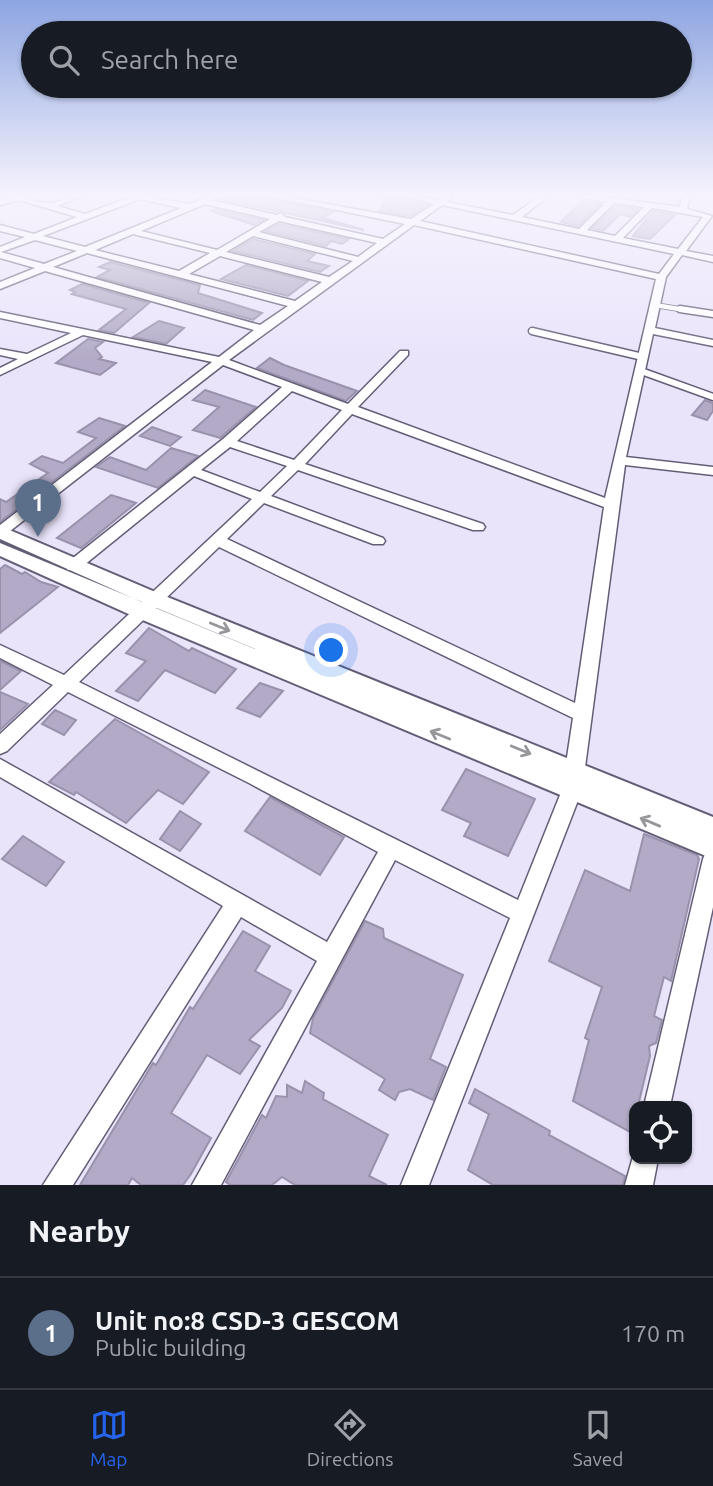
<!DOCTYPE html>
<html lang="en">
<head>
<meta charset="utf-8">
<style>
  body { margin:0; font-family:Ubuntu,sans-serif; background:#20242c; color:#f1f3f6 }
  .controls { position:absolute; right:21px; bottom:21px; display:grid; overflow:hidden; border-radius:14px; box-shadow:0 2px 5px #0004 }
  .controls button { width:63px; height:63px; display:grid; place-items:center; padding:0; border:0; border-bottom:2px solid #363941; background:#171b24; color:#f1f3f6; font:35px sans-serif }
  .you { position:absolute; left:332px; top:651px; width:24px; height:24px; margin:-18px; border:5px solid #fff; border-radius:50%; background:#1a73e8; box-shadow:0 0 0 10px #1a73e833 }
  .badge { display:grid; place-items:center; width:46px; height:46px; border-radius:50%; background:#2563eb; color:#fff; font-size:23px; font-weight:700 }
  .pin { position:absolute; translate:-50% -58px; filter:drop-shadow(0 2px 4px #0008) }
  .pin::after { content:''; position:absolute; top:37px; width:24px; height:21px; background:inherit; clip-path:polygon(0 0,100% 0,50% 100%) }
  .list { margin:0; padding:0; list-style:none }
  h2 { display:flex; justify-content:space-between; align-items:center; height:91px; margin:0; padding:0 28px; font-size:30px }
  h2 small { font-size:23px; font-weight:400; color:#9ea1a6 }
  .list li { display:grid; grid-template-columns:46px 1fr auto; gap:21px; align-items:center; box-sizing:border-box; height:112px; padding:0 28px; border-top:2px solid #363941 }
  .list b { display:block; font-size:26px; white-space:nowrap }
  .list p { margin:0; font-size:23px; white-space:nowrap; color:#9ea1a6 }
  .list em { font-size:23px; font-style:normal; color:#9ea1a6 }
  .icon { flex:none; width:38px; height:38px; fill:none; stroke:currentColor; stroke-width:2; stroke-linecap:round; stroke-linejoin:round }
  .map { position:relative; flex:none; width:713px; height:1185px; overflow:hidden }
  .search { position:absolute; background:#171b24; box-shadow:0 2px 5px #0004; left:21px; right:21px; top:21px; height:77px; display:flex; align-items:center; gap:18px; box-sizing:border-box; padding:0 24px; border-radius:38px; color:#9ea1a6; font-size:26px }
  .sheet { height:203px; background:#171b24 }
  nav { display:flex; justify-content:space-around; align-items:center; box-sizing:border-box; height:98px; border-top:2px solid #363941; background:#171b24; font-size:19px; color:#9ea1a6 }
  nav a { display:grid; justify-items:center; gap:4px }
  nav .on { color:#2563eb }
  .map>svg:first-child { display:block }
  .building { fill:#b2aac6; stroke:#9a92ad; stroke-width:2 }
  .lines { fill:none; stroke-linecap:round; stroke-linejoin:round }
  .service-far1-casing { stroke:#645d76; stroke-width:6 }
  .service-casing { stroke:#645d76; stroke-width:9 }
  .minor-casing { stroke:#645d76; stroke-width:3 }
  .tertiary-casing { stroke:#645d76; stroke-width:4 }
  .service-far1 { stroke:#fff; stroke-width:4.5 }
  .service { stroke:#fff; stroke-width:6 }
  .minor { fill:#fff; fill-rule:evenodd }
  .tertiary { fill:#fff; fill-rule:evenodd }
  .oneway { stroke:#97969b }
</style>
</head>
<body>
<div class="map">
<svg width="713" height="1185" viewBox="0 0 713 1185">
  <rect width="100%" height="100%" fill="#eae4fb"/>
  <g class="building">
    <polygon points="222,196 265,196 267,199 333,212 323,218 364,230 220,199"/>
    <polygon points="384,196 402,196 404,199 428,205 410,216 379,211 382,209"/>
    <polygon points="582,201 601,204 578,226 561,222"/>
    <polygon points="615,206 638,209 631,217 620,214 603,231 592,228"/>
    <polygon points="215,209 263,220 254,225 211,211"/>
    <polygon points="653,211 675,215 650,239 633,236"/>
    <polygon points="279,224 349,239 342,244 331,241 326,246 266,231"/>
    <polygon points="253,239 315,254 307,261 329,266 320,272 233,251"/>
    <polygon points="110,262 200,285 198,293 262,313 253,320 97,277 110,270 99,267"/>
    <polygon points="246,265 308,281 288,296 221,279"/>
    <polygon points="82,284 149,303 114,333 99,330 126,309 72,294 75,292 70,290"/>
    <polygon points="159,321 184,328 166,344 133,337"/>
    <polygon points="88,339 103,342 95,348 102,357 99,359 116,363 100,375 56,363"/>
    <polygon points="270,358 284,365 357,391 346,401 257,368"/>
    <polygon points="205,390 256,407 220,438 193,430 219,407 193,400"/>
    <polygon points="705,400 713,403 713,411 707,420 692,415"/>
    <polygon points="99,418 125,426 0,522 0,499 6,502 48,473 30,464 42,456 63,463 96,438 78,432"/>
    <polygon points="152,427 181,437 170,446 140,436"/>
    <polygon points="171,448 198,456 158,488 96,467 110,457 146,470"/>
    <polygon points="111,495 136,503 81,548 57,538"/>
    <polygon points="5,565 22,574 25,572 41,582 58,587 0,633 0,569"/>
    <polygon points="149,628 189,651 192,648 236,669 215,693 165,670 138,701 116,691 146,661 126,653"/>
    <polygon points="0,661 21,671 0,690"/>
    <polygon points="260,683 283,691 260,717 237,708"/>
    <polygon points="0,692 28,704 0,730"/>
    <polygon points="55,710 76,720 64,735 42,724"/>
    <polygon points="115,719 209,772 183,804 158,790 126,823 76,792 74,795 49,782"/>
    <polygon points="466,769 535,799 508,856 464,836 471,823 442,810"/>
    <polygon points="270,797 344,837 320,875 245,831"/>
    <polygon points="180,811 201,824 180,851 160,839"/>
    <polygon points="644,834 697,855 699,859 671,981 664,977 654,1016 662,1020 656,1043 649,1046 650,1056 638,1106 634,1106 634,1134 573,1101 589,1040 585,1038 602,987 549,961 585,870 630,891"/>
    <polygon points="23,836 64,862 46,886 2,859"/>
    <polygon points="365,921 383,929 384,938 463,975 430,1059 446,1067 433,1100 410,1089 399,1092 395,1100 379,1090 385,1079 310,1033 313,1018"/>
    <polygon points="243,931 270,946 255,971 291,991 282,1008 249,1040 260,1046 240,1074 207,1055 171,1113 211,1138 191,1174 183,1185 141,1185 132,1178 128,1185 80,1185 153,1063 156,1065 190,1007 193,1009"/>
    <polygon points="305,1081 324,1093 323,1099 388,1135 369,1176 387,1185 295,1185 282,1177 272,1185 230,1185 226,1182 262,1115 266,1118 276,1096 287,1097 287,1085 302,1093"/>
    <polygon points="475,1089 550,1131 549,1135 625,1176 623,1185 493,1185 468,1170 489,1114 469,1103"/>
  </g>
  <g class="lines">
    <defs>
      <polyline id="service-far1" points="655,305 691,311"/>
      <g id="service">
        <polyline points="680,309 713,314"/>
        <polyline points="532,331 643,357"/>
        <polyline points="641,371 713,397"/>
      </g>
      <g id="minor">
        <path d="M15,196c12,-1 20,7 33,7 11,0 22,-7 34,-7l-25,10 28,8 48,-18h13l43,8 21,-8h10l-8,4 65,15 4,-2 4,4 98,22 22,-15 -137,-28h14l129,23 23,-15 -29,-8 34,4 6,-4h9l-7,6 66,13 27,-19h8l-26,21 57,12 27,-27 -23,-4 -4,-2h18l83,11 2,-11h8l-3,13 25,7 -26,35 27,5v6l-31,-7 -16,22 -11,51 58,12v6l-60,-12 -27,123 87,10v8l-88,-10 -43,325 -153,395h-28l109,-267 -115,-58 -174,325h-29l125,-224 -76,-44 -168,268h-30l180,-279 -223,-129v-18l327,183 51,-90 -129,-69 -181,-91 -61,59 -7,3v-20l53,-49 -53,-27v-13l64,30 188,-176 -58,-23 -116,94h-10l-3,-4 3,-4 155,-123 59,-52 -59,-22 -218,170 -5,2v-12l212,-163 -129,-27 -83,40v-7l18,-9 -18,-4v-6l27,5 44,-21 -71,-15v-6l219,45 35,-27 -209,-59 -45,18v-7l35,-14 -35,-10v-11l25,-10 -25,-6v-6l34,9 43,-17 -58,-17 -19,5v-5zM140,199l41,9 -96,39 -42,-11zM614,203l30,4 -29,29 -28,-6zM205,204l65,15 -53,31 -76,-19zM442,205l232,49 -15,20 -239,-53zM652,208l51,9 -25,32 -55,-11zM279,221l98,22 -19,14 -99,-25zM414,225l242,54 -51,219 -247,-91 50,-52v-4h-8l-52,53 -119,-44zM133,234l77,19 -31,18 -84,-21zM253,236l100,25 -24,16 -103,-25zM35,240l42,11 -33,13 -43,-12zM87,253l201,53 -28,19 -207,-58zM220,256l102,26 -27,19 -106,-27zM292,391l50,19 -48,50 -57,-19zM352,414l252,93 -29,196 -348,-164 37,-36 109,41h10l2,-3 -2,-3 -112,-42 27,-26 175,60h10l2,-3 -2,-3 -178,-60zM230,447l57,19 -27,26 -59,-22zM219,547l354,171 -11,72 -44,110 -439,-218z"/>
        <polygon points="713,850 713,907 670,1106 644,1106 703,859 706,852"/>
        <polygon points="634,1153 634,1159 658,1159 653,1185 625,1185"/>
      </g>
      <polygon id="tertiary" points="0,526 160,594 713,817 713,859 133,616 0,556 0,543 376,699 146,604 0,539"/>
    </defs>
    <use href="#service-far1" class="service-far1-casing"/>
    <use href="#service" class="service-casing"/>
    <use href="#minor" class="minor-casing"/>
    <use href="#tertiary" class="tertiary-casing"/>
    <use href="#service-far1" class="service-far1"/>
    <use href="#service" class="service"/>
    <use href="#minor" class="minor"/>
    <use href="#tertiary" class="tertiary"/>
  </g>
  <defs><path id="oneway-shaft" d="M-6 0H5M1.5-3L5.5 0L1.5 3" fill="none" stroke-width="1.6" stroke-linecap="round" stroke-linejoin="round" transform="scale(1.75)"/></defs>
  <g class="oneway">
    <use href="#oneway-shaft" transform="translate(220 627) rotate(22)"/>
    <use href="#oneway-shaft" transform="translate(440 735) rotate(-158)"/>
    <use href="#oneway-shaft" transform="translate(521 750) rotate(22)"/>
    <use href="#oneway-shaft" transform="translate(650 822) rotate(-157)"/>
  </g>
  <linearGradient id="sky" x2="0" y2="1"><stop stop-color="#8da5e1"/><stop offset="0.54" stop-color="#f6f3fd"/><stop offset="1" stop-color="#f6f3fd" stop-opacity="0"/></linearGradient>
  <rect width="713" height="361" fill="url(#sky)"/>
</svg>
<div class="controls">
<button><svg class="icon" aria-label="locate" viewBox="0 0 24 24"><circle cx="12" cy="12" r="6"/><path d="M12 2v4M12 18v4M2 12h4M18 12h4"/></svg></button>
</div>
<div class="you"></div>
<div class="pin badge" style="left:38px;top:537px;background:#5c6f8a">1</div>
<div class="search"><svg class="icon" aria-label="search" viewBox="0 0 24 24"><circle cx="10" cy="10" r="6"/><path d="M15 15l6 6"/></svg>Search here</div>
</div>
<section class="sheet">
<h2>Nearby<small></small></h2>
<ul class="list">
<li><span class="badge" style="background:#5c6f8a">1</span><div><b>Unit no:8 CSD-3 GESCOM</b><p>Public building</p></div><em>170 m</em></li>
</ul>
</section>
<nav>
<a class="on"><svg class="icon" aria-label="map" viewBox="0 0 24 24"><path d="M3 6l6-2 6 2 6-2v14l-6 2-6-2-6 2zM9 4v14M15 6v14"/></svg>Map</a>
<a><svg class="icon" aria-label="directions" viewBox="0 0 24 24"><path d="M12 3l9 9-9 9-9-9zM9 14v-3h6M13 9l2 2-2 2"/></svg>Directions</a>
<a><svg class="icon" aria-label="saved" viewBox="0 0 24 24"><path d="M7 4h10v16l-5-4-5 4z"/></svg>Saved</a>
</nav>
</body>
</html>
